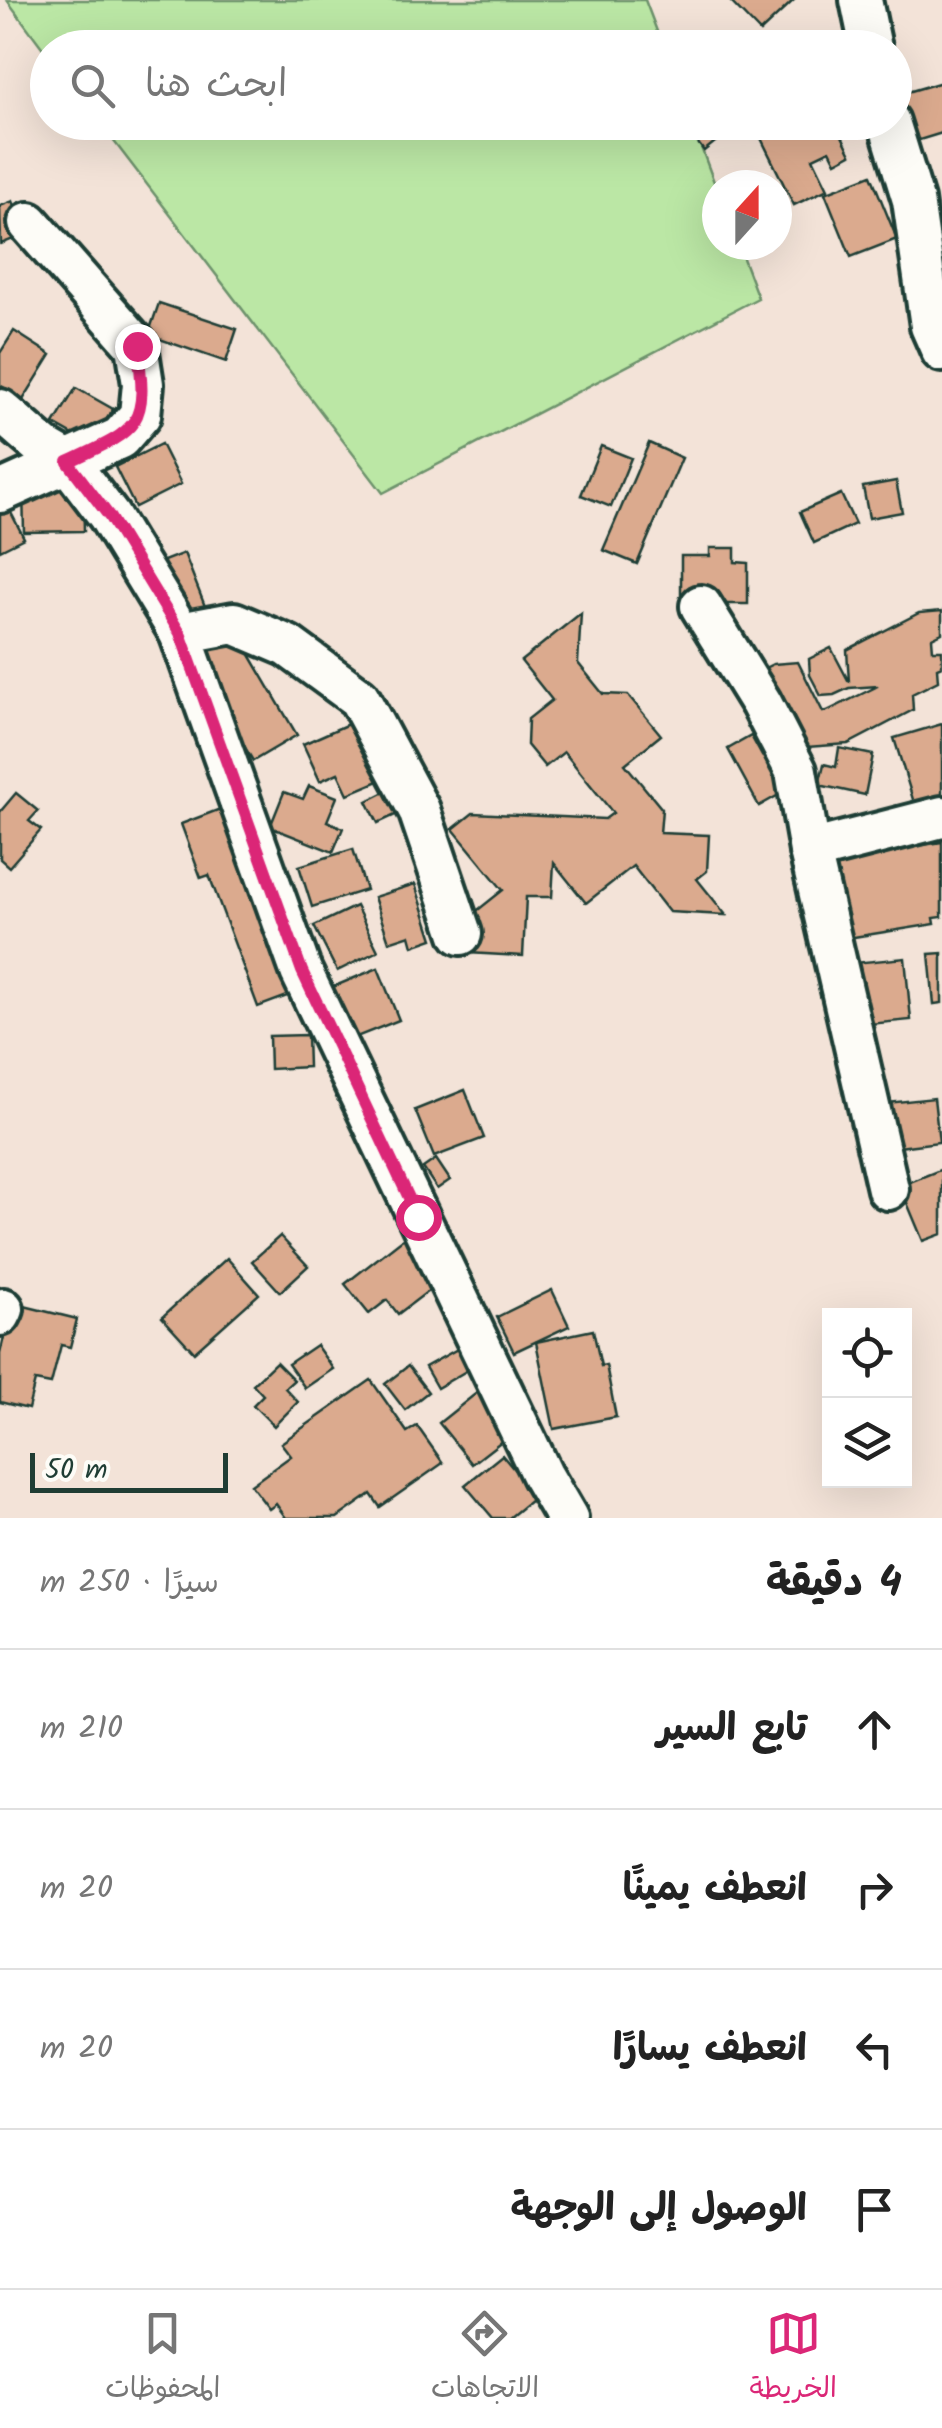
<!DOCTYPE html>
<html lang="ar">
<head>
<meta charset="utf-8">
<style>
  body { margin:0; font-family:Kalam,"Playpen Sans Arabic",sans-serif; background:#f2f2f2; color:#222; direction:rtl }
  .controls { position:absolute; right:30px; bottom:30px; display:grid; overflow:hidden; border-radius:0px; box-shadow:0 10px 40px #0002 }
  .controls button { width:90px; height:90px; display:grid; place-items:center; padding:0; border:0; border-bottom:2px solid #e0e0e0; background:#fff; color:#222; font:50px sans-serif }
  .compass { position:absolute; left:702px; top:170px; width:90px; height:90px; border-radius:50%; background:#fff; box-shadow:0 10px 40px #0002; rotate:21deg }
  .scale { position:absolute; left:30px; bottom:25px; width:198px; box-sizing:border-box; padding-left:10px; border:5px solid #1f3d34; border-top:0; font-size:28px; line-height:35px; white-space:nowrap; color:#1f3d34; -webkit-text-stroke:8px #fdfcf7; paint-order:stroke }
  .stop { position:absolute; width:30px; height:30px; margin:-22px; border:8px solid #db2777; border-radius:50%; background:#fff }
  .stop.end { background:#db2777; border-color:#fff; box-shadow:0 2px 10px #0008 }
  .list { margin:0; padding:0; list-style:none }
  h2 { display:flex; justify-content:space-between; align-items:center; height:130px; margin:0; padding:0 40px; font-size:42px }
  h2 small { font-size:32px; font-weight:400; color:#767676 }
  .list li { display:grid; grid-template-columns:65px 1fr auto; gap:30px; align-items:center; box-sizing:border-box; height:160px; padding:0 40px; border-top:2px solid #e0e0e0 }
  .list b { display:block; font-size:38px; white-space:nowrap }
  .list em { font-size:32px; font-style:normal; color:#767676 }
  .icon { flex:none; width:55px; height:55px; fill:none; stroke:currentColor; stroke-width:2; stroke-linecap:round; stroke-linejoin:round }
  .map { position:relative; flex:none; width:942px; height:1518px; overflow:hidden; direction:ltr }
  .search { position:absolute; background:#fff; box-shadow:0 10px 40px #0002; left:30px; right:30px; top:30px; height:110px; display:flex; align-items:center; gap:25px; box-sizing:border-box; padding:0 35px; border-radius:55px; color:#767676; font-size:38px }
  .sheet { height:770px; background:#fff }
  nav { display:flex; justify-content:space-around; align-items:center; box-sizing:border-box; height:140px; border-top:2px solid #e0e0e0; background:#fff; font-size:28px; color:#767676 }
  nav a { display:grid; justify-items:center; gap:5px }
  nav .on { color:#db2777 }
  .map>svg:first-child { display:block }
  .green { fill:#bbe7a5; stroke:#6d926c; stroke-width:2.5 }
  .building { fill:#dbaa8e; stroke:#1f3d34; stroke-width:2.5 }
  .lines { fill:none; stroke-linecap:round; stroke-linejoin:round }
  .minor-casing { stroke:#1f3d34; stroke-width:48 }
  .minor { stroke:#fdfcf7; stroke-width:40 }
  .route { stroke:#db2777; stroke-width:12 }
</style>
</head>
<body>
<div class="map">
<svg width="942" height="1518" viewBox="0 0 942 1518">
  <rect width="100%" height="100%" fill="#f3e3d8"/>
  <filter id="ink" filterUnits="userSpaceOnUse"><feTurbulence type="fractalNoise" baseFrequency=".01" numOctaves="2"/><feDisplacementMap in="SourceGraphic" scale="20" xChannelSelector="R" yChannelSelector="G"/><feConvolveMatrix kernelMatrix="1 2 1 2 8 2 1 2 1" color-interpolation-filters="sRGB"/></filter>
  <g filter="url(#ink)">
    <g class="green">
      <polygon points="7,0 645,0 663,47 48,48 47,54"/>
      <polygon points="100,123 692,123 717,190 717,245 738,245 758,298 383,493"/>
    </g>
    <g class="building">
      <polygon points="729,0 794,0 760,32"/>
      <polygon points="942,82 942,133 900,146 894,122 894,96"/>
      <polygon points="698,122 709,122 720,138 704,151 688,130"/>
      <polygon points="753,122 835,122 851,154 836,162 830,150 813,158 828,189 794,205"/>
      <polygon points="871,175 897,239 851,257 825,193"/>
      <polygon points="13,201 26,234 1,244 0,206"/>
      <polygon points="159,303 237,329 226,362 148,335"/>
      <polygon points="14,331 51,355 23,400 0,385 0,353"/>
      <polygon points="76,388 113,409 91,445 54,424"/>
      <polygon points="649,443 682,458 637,564 603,550"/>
      <polygon points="161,444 181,484 135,507 115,467"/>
      <polygon points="601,446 631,458 611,507 581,495"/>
      <polygon points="896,481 902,512 869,518 863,487"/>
      <polygon points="83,487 84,531 24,532 23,488"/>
      <polygon points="841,494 855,524 814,543 800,512"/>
      <polygon points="5,501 24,538 0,550 0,504"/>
      <polygon points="710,548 735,548 735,562 748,563 748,604 681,604 681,556 710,556"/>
      <polygon points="184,553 210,619 182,630 156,564"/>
      <polygon points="942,611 942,633 932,638 933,650 942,650 942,666 937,668 938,681 912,694 913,710 848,744 793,748 755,673 773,664 798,662 823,712 827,711 878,686 849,688 834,695 821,696 810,675 809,659 831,648 849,682 847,650 919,613"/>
      <polygon points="581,613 578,663 603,694 628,695 661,735 625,764 662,809 660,833 709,835 707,871 697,879 726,915 669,912 633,866 586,903 554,863 552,897 526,897 523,956 468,953 469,917 503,890 453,829 473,813 605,819 613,813 564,752 545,767 527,745 528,719 552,700 521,661"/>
      <polygon points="239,636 297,735 253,761 186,647"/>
      <polygon points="355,721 381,780 348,794 338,773 320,781 303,744"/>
      <polygon points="942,724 942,812 919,819 894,738"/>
      <polygon points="751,736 762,756 771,751 791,788 759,806 728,749"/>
      <polygon points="839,748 873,755 865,795 819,785 824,764 836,767"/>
      <polygon points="309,786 337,797 327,821 343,828 333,852 270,827 284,792 303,799"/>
      <polygon points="391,789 402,812 378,823 367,801"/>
      <polygon points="16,793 38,811 29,821 41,830 9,867 0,859 0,812"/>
      <polygon points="231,805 290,995 258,1007 209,875 201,878 181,824"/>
      <polygon points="942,842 942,917 934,918 935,924 835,940 822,861"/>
      <polygon points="353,849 366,890 312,907 299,866"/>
      <polygon points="415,884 433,939 413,946 410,935 389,942 374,897"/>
      <polygon points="356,906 378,951 337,971 314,926"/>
      <polygon points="942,953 942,1003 934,1004 929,954"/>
      <polygon points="905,958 911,1020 859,1025 853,963"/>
      <polygon points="378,968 399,1020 349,1040 328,989"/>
      <polygon points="307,1035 308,1067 270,1069 269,1036"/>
      <polygon points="465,1090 484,1138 434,1157 415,1110"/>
      <polygon points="934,1098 939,1142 882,1149 877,1104"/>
      <polygon points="436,1159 450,1180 437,1189 423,1168"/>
      <polygon points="942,1169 942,1234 923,1241 900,1186"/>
      <polygon points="409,1234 444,1279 398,1314 387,1300 369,1314 345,1284"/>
      <polygon points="280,1236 308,1266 280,1292 252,1261"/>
      <polygon points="227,1258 259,1294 194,1352 162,1317"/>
      <polygon points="552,1290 569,1326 514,1352 497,1317"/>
      <polygon points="12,1303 77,1319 70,1347 61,1345 51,1384 35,1381 28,1409 0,1402 0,1354"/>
      <polygon points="593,1330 601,1366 606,1365 616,1417 554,1429 536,1342"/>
      <polygon points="472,1341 483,1361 437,1388 425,1367"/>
      <polygon points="316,1345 333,1369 305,1388 288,1364"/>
      <polygon points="276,1362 294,1380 285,1388 298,1402 274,1426 253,1405 263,1395 253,1384"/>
      <polygon points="408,1366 428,1392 405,1410 385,1384"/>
      <polygon points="371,1380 407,1432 417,1426 443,1463 380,1507 371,1494 337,1518 286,1518 276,1504 269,1509 251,1485 291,1456 281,1443"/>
      <polygon points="479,1391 512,1433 472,1464 439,1423"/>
      <polygon points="502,1455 536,1496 509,1518 493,1518 465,1485"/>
    </g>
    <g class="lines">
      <defs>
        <g id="minor">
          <polyline points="861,0 871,48"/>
          <polyline points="889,122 913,200 931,326 942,351"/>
          <polyline points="0,410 44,448 68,462 109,516 180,633 301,971 542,1475 567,1518"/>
          <polyline points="0,492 120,438 140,415 143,384 137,346 29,223"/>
          <polyline points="701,606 761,703 796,771 810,851 888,1189"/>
          <polyline points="180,633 234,623 288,646 359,698 419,810 461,934"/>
          <polyline points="810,851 942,817"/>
          <polyline points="0,1315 3,1309"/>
        </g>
      </defs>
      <use href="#minor" class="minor-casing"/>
      <use href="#minor" class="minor"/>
    </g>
  </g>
  <g class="lines" filter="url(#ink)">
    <path class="route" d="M137,346c13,81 0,84 -69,116l41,54 71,117 122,338 116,246"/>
  </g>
</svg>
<div class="controls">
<button><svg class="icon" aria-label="locate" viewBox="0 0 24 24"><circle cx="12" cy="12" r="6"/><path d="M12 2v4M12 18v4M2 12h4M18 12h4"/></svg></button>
<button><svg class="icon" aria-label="layers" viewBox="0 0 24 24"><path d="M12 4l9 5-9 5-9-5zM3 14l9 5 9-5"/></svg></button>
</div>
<svg class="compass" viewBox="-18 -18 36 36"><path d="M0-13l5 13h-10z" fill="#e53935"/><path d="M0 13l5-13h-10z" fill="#767676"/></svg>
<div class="scale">50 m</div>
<div class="stop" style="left:418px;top:1217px"></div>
<div class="stop end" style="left:137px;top:346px"></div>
<div class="search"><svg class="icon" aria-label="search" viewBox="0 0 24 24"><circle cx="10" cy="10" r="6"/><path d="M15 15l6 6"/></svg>ابحث هنا</div>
</div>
<section class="sheet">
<h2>4 دقيقة<small>سيرًا · 250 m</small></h2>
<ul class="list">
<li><svg class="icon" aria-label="ahead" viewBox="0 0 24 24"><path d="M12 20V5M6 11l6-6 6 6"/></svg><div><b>تابع السير</b></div><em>210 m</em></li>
<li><svg class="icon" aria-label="right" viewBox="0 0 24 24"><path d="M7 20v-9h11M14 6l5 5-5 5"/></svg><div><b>انعطف يمينًا</b></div><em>20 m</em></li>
<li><svg class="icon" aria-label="left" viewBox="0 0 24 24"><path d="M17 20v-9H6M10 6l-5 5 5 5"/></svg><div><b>انعطف يسارًا</b></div><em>20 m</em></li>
<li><svg class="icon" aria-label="arrive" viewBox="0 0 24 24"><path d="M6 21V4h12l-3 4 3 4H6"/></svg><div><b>الوصول إلى الوجهة</b></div></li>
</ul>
</section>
<nav>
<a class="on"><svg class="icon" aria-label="map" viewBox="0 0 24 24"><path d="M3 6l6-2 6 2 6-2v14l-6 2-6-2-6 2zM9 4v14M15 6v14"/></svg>الخريطة</a>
<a><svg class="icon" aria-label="directions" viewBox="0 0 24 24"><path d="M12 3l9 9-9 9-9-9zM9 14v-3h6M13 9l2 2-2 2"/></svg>الاتجاهات</a>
<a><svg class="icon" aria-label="saved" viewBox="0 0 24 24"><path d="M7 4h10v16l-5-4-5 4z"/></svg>المحفوظات</a>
</nav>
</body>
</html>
